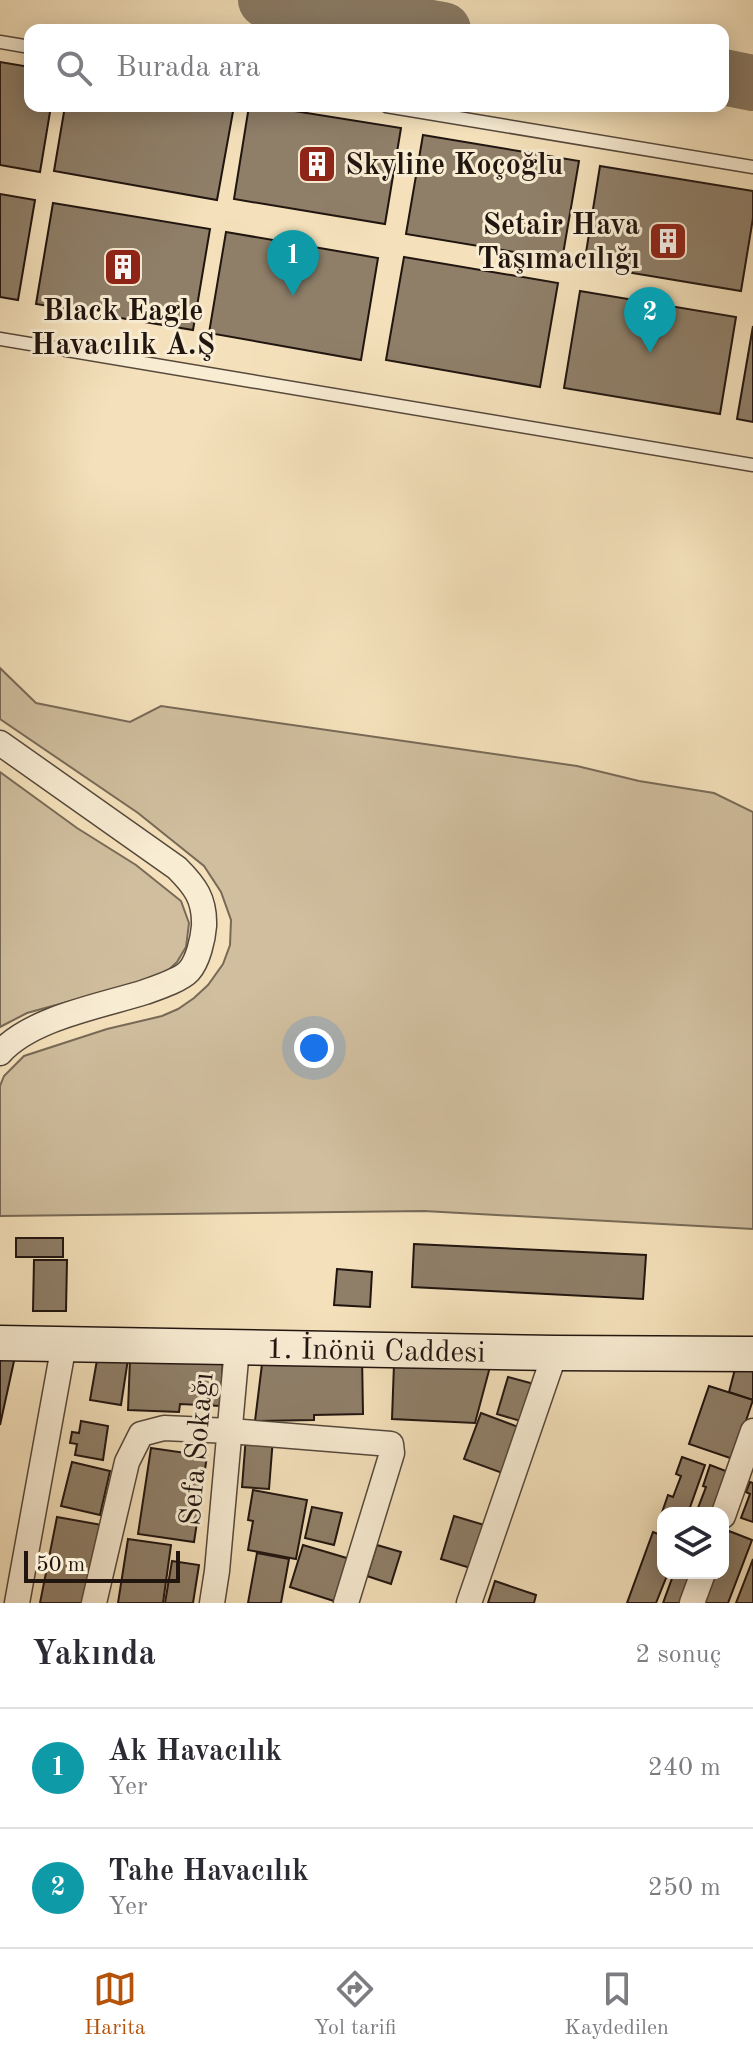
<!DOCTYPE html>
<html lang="tr">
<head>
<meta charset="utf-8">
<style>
  body { margin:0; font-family:"Old Standard TT",serif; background:#f2f2f3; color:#2b2b33 }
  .controls { position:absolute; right:24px; bottom:24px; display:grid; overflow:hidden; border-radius:16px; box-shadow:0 4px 20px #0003 }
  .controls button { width:72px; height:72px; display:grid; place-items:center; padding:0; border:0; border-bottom:2px solid #e1e1e2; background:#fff; color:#2b2b33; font:40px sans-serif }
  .scale { position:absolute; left:24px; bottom:20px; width:156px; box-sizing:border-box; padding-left:8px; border:4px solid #211510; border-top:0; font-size:22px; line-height:28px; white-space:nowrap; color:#211510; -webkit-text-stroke:6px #f8ecd3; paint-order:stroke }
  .you { position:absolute; left:314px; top:1048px; width:28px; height:28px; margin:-20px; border:6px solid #fff; border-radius:50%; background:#1a73e8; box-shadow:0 0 0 12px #1a73e833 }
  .badge { display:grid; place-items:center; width:52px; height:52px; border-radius:50%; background:#b45309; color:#fff; font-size:26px; font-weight:700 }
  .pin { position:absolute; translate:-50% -66px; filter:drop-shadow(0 2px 4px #0008) }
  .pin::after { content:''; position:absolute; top:42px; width:28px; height:24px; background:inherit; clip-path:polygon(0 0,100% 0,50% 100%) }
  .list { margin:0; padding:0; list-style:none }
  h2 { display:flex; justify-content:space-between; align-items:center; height:104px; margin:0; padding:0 32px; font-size:34px }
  h2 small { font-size:26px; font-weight:400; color:#7c7c81 }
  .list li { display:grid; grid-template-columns:52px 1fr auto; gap:24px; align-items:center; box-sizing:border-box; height:120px; padding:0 32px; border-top:2px solid #e1e1e2 }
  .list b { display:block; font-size:30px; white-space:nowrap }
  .list p { margin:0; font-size:26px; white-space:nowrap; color:#7c7c81 }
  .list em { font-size:26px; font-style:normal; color:#7c7c81 }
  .icon { flex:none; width:44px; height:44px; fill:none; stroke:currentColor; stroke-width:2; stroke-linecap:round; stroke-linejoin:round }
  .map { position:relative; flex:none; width:753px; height:1603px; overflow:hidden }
  .search { position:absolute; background:#fff; box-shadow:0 4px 20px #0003; left:24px; right:24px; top:24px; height:88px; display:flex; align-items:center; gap:20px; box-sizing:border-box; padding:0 28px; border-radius:16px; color:#7c7c81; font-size:30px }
  .sheet { height:344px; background:#fff }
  nav { display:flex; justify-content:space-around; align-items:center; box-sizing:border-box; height:112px; border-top:2px solid #e1e1e2; background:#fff; font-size:22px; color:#7c7c81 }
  nav a { display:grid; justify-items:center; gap:4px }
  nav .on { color:#b45309 }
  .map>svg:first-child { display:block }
  .green { fill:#d0be9e; stroke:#786a57; stroke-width:2 }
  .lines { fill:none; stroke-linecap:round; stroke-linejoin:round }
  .taxiway { stroke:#8a7b66; stroke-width:56 }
  .building { fill:#8f7f69; stroke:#211510; stroke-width:2 }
  .service-casing { stroke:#56483b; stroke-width:15 }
  .minor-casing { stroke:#56483b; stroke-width:27 }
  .secondary-casing { stroke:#211510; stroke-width:37 }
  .service { stroke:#f8ecd3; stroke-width:12 }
  .minor { stroke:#f8ecd3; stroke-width:24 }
  .secondary { stroke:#f8ecd3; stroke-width:34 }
  .labels { text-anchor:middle; stroke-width:6; stroke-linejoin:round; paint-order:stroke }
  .poi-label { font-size:30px; font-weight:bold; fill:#211510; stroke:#f8ecd3; text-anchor:start }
  .street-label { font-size:30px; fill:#211510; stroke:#f8ecd3 }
</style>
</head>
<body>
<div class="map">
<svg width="753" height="1603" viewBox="0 0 753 1603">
  <rect width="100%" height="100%" fill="#f4e1bb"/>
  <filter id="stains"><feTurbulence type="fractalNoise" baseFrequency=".0025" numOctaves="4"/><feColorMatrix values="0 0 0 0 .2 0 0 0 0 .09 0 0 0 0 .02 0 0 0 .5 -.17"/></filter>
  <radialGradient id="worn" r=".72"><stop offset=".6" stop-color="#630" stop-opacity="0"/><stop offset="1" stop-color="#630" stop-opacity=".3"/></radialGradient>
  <g class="green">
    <polygon points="0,668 36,703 130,722 161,706 577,766 639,781 714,793 753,812 753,1229 424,1211 0,1216 0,1086 4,1076 24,1056 107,1029 162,1016 178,1009 194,998 208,985 223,964 230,945 231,920 221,892 204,866 138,813 0,719"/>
    <polygon points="0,772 77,828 136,865 181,901 189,923 186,947 177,962 162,976 27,1013 0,1027"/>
  </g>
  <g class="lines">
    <g class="taxiway">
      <polyline points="266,0 443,30"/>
      <polyline points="723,77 753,83"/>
    </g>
  </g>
  <g class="building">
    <polygon points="0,62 30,67 30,106 51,106 40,172 0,165"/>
    <polygon points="65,106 234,106 217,200 54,171"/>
    <polygon points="249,106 263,106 401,128 385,224 234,199"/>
    <polygon points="423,135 579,161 562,260 406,234"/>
    <polygon points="600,166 753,191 753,218 741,291 584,265"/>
    <polygon points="0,194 35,200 18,300 0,297"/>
    <polygon points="53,203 210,229 193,330 36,304"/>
    <polygon points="226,232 378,258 361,360 209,333"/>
    <polygon points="404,257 558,283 540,387 386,360"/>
    <polygon points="580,291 736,317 720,414 564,388"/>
    <polygon points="753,326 753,422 737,419"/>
    <rect x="16" y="1238" width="47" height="19"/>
    <polygon points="414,1244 646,1255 643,1299 412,1287"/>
    <polygon points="34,1260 67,1260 66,1311 33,1311"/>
    <polygon points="337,1269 372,1272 370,1307 334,1305"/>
    <polygon points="16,1352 0,1425 0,1353"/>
    <polygon points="362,1355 363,1414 314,1415 314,1420 255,1421 263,1356"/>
    <polygon points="223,1357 221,1406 180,1404 179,1412 128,1410 130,1359"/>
    <polygon points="128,1359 121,1405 90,1400 97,1360"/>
    <polygon points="491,1363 475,1423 392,1419 394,1364"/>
    <polygon points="735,1369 753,1371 753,1400 729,1392"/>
    <polygon points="508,1377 534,1384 524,1422 497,1414"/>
    <polygon points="709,1386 753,1400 733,1459 689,1444"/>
    <polygon points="481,1413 521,1428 505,1474 464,1459"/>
    <polygon points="81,1421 108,1426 103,1460 75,1455 77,1444 70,1443 72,1432 79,1433"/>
    <polygon points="246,1436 273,1438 269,1489 242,1487"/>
    <polygon points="151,1448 207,1456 194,1542 138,1534"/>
    <polygon points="682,1457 705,1465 688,1513 663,1513 663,1526 658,1524 668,1495 673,1497 681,1476 676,1474"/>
    <polygon points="72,1462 110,1471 100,1515 61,1506"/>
    <polygon points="710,1465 731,1473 717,1513 696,1513 706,1487 703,1486"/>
    <polygon points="750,1482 753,1483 753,1522 741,1518 750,1494 746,1492"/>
    <polygon points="253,1490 307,1500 296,1559 248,1550 253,1521 248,1520"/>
    <polygon points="312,1507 342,1513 334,1545 305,1538"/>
    <polygon points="454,1516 491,1527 477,1570 441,1559"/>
    <polygon points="57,1517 102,1525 87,1603 40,1603"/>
    <polygon points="729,1531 752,1540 728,1603 701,1603 713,1573 723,1573 723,1546"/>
    <polygon points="653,1532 663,1536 663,1573 668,1573 656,1603 627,1603"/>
    <polygon points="128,1539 171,1545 163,1603 118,1603"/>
    <polygon points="303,1545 350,1559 337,1602 290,1587"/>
    <polygon points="377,1545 401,1552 391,1584 367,1576"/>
    <polygon points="257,1553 289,1559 281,1603 248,1603"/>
    <polygon points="753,1559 753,1603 736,1603"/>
    <polygon points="172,1561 199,1565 193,1603 165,1603"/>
    <polygon points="674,1573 698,1573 686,1603 663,1603"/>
    <polygon points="495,1581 536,1595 534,1603 488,1603"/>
  </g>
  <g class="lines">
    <defs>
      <g id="service">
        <polyline points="0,42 30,47"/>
        <polyline points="386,106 753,167"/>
        <polyline points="0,339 753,465"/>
      </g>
      <g id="minor">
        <path d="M0,743l177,125c18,18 28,31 27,58 -1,13 -6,35 -15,45 -8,9 -33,17 -44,21 -44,14 -114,26 -145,61"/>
        <polyline points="723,1516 753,1431"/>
        <polyline points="17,1603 64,1344"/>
        <polyline points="94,1603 127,1462 141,1434 164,1428 230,1431 391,1444 392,1453 346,1603"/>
        <polyline points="212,1603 217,1571 237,1348"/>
        <polyline points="469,1603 555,1353"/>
        <polyline points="692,1603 703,1573"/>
      </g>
      <g id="secondary">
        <path id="s1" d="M0,1343l555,10 198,1"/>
      </g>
    </defs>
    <use href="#service" class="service-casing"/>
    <use href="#minor" class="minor-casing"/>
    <use href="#secondary" class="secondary-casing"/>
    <use href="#service" class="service"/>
    <use href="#minor" class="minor"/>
    <use href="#secondary" class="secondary"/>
  </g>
  <defs>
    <symbol id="building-square" viewBox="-11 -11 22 22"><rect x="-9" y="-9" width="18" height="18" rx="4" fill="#8f2418" stroke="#f8ecd3"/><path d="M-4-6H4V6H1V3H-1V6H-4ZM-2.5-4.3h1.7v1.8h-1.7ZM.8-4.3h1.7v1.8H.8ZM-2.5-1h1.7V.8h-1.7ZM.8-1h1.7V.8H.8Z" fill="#fff"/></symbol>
  </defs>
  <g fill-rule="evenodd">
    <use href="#building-square" x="295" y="142" width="44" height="44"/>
    <use href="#building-square" x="646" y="219" width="44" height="44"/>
    <use href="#building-square" x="101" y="245" width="44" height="44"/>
  </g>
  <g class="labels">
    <g class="poi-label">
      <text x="345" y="174">Skyline Koçoğlu</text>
      <text x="640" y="234" text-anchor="end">Setair Hava<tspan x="640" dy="34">Taşımacılığı</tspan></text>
      <text x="123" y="320" text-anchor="middle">Black Eagle<tspan x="123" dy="34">Havacılık A.Ş</tspan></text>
    </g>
    <g class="street-label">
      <text dy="10" stroke="none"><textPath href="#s1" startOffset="376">1. İnönü Caddesi</textPath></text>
      <text transform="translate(196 1449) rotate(-85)" y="10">Sefa Sokağı</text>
    </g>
  </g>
  <rect width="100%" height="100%" filter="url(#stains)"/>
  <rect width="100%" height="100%" fill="url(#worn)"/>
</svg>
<div class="controls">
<button><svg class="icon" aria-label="layers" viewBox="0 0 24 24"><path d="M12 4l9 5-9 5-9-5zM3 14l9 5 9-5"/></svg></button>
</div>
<div class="scale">50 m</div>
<div class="you"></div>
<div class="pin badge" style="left:293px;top:296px;background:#0f9aa8">1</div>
<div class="pin badge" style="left:650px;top:353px;background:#0f9aa8">2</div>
<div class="search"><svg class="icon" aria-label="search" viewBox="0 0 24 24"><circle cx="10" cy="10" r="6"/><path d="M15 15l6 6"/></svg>Burada ara</div>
</div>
<section class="sheet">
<h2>Yakında<small>2 sonuç</small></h2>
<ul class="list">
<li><span class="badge" style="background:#0f9aa8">1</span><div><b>Ak Havacılık</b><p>Yer</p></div><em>240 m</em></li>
<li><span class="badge" style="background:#0f9aa8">2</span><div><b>Tahe Havacılık</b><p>Yer</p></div><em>250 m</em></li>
</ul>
</section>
<nav>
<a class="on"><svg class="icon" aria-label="map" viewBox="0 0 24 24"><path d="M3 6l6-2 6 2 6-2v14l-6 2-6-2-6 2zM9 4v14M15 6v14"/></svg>Harita</a>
<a><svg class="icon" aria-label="directions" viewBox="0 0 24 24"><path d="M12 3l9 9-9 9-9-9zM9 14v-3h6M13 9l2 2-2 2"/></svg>Yol tarifi</a>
<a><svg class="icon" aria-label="saved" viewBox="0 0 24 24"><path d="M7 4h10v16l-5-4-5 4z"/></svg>Kaydedilen</a>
</nav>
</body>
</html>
